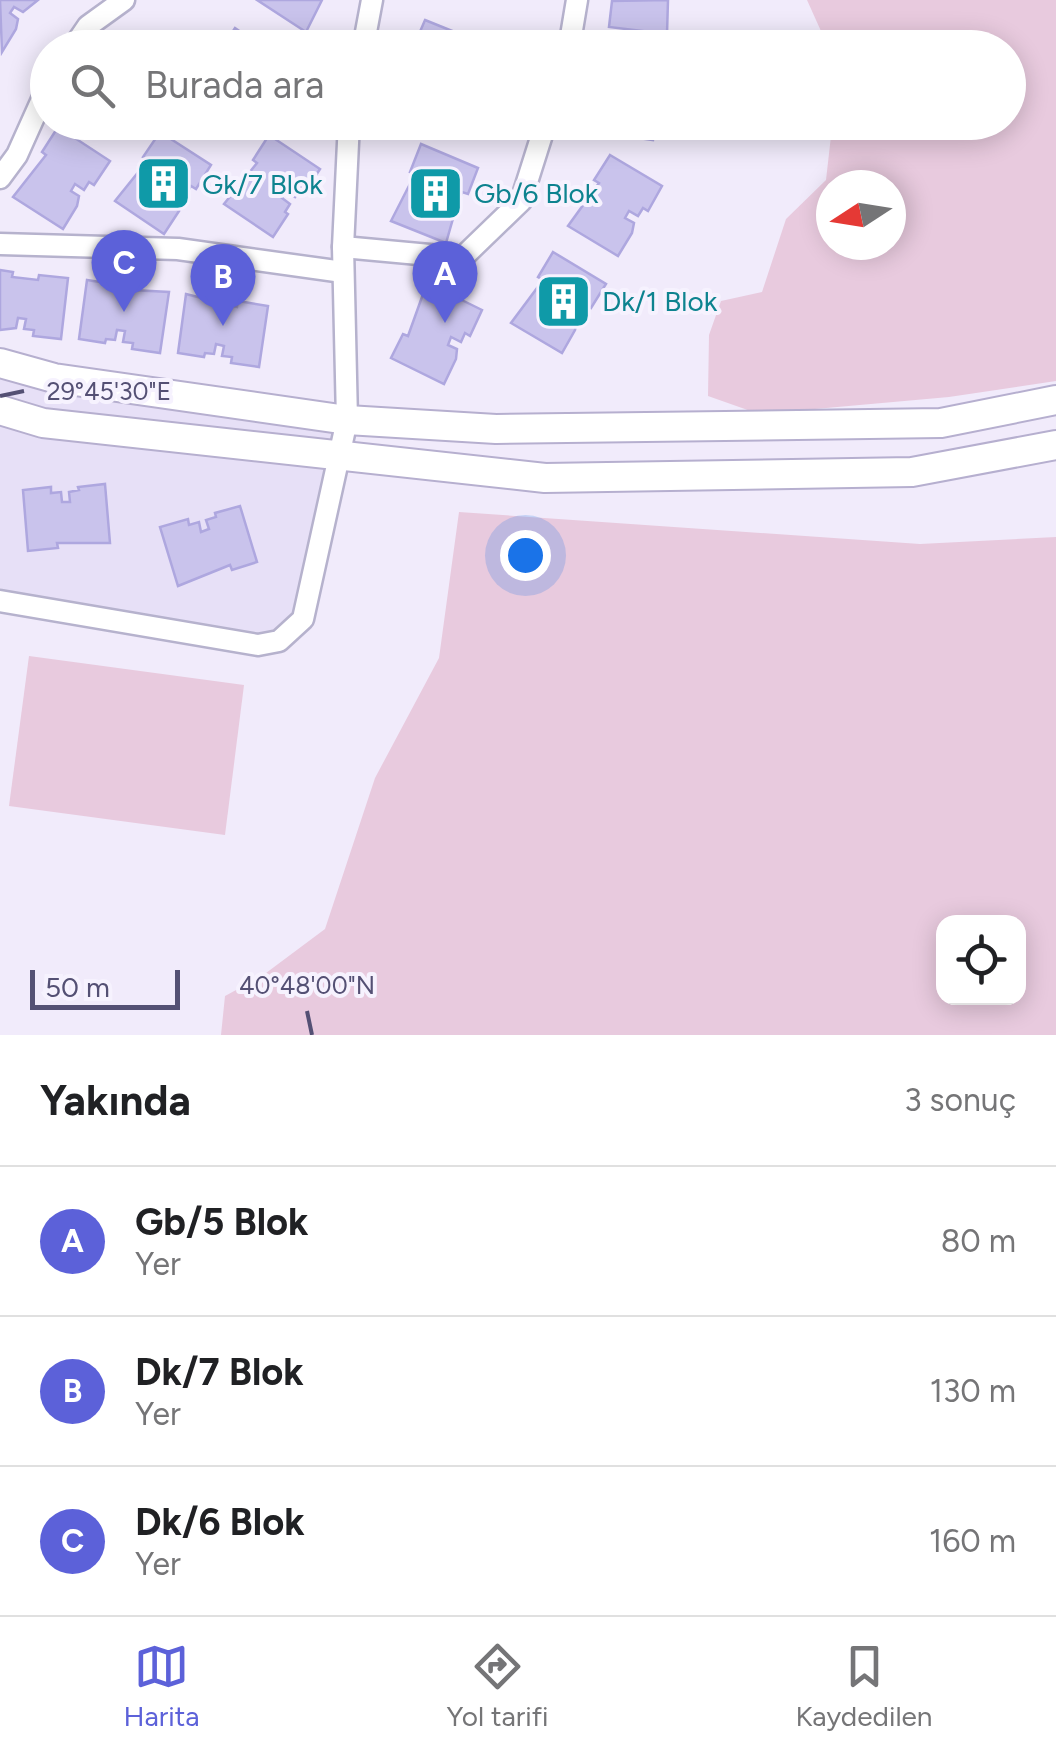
<!DOCTYPE html>
<html lang="tr">
<head>
<meta charset="utf-8">
<style>
  body { margin:0; font-family:Figtree,sans-serif; background:#f2f2f2; color:#202124 }
  .controls { position:absolute; right:30px; bottom:30px; display:grid; overflow:hidden; border-radius:20px; box-shadow:0 5px 25px #0003 }
  .controls button { width:90px; height:90px; display:grid; place-items:center; padding:0; border:0; border-bottom:2px solid #e0e0e0; background:#fff; color:#202124; font:50px sans-serif }
  .compass { position:absolute; left:816px; top:170px; width:90px; height:90px; border-radius:50%; background:#fff; box-shadow:0 5px 25px #0003; rotate:258deg }
  .scale { position:absolute; left:30px; bottom:25px; width:150px; box-sizing:border-box; padding-left:10px; border:5px solid #545074; border-top:0; font-size:28px; line-height:35px; white-space:nowrap; color:#545074; -webkit-text-stroke:8px #f6f2fe; paint-order:stroke }
  .you { position:absolute; left:525px; top:555px; width:35px; height:35px; margin:-25px; border:8px solid #fff; border-radius:50%; background:#1a73e8; box-shadow:0 0 0 15px #1a73e833 }
  .badge { display:grid; place-items:center; width:65px; height:65px; border-radius:50%; background:#5c61d9; color:#fff; font-size:32px; font-weight:700 }
  .pin { position:absolute; translate:-50% -82px; filter:drop-shadow(0 2px 5px #0008) }
  .pin::after { content:''; position:absolute; top:52px; width:35px; height:30px; background:inherit; clip-path:polygon(0 0,100% 0,50% 100%) }
  .list { margin:0; padding:0; list-style:none }
  h2 { display:flex; justify-content:space-between; align-items:center; height:130px; margin:0; padding:0 40px; font-size:42px }
  h2 small { font-size:32px; font-weight:400; color:#757577 }
  .list li { display:grid; grid-template-columns:65px 1fr auto; gap:30px; align-items:center; box-sizing:border-box; height:150px; padding:0 40px; border-top:2px solid #e0e0e0 }
  .list b { display:block; font-size:38px; white-space:nowrap }
  .list p { margin:0; font-size:32px; white-space:nowrap; color:#757577 }
  .list em { font-size:32px; font-style:normal; color:#757577 }
  .icon { flex:none; width:55px; height:55px; fill:none; stroke:currentColor; stroke-width:2; stroke-linecap:round; stroke-linejoin:round }
  .map { position:relative; flex:none; width:1056px; height:1035px; overflow:hidden }
  .search { position:absolute; background:#fff; box-shadow:0 5px 25px #0003; left:30px; right:30px; top:30px; height:110px; display:flex; align-items:center; gap:25px; box-sizing:border-box; padding:0 35px; border-radius:55px; color:#757577; font-size:38px }
  .sheet { height:580px; background:#fff }
  nav { display:flex; justify-content:space-around; align-items:center; box-sizing:border-box; height:140px; border-top:2px solid #e0e0e0; background:#fff; font-size:28px; color:#757577 }
  nav a { display:grid; justify-items:center; gap:5px }
  nav .on { color:#5c61d9 }
  .map>svg:first-child { display:block }
  .residential { fill:#e7e0f7 }
  .green { fill:#e8cade; fill-rule:evenodd }
  .building { fill:#c9c3ec; stroke:#aea7df; stroke-width:2.5 }
  .lines { fill:none; stroke-linecap:round; stroke-linejoin:round }
  .street-casing { stroke:#b6b2cd; stroke-width:25 }
  .secondary-casing { stroke:#b6afcf; stroke-width:32 }
  .street { stroke:#fff; stroke-width:20 }
  .secondary { stroke:#fff; stroke-width:28 }
  .ticks { fill:none; stroke:#545074; stroke-width:4 }
  .labels { text-anchor:middle; stroke-width:8; stroke-linejoin:round; paint-order:stroke }
  .culture-label { font-size:28px; fill:#0d838f; stroke:#f6f2fe; text-anchor:start }
  .ticks-label { font-size:25px; text-anchor:middle; fill:#545074; stroke:#f6f2fe; stroke-width:8; stroke-linejoin:round; paint-order:stroke }
</style>
</head>
<body>
<div class="map">
<svg width="1056" height="1035" viewBox="0 0 1056 1035">
  <rect width="100%" height="100%" fill="#f1ebfb"/>
  <polygon class="residential" points="0,363 347,420 303,619 279,641 0,601"/>
  <g class="green">
    <path d="M807,0h249v381l-107,16 -190,17 -51,-18 1,-61 12,-34 41,-9 24,-73 40,-39 5,-44 -9,-13 186,-1v-74l-188,-1 5,-7zM831,185h60v60h-60z"/>
    <path d="M459,512l461,32 136,-7v498h-835l4,-39 37,-20 63,-47 50,-151 64,-120zM944,922h74v76h-74z"/>
    <polygon points="29,656 244,685 225,835 9,806"/>
  </g>
  <g class="building">
    <polygon points="0,0 38,0 23,12 14,7 10,13 18,19 16,29 2,52"/>
    <polygon points="257,0 322,0 306,32"/>
    <polygon points="668,0 667,34 609,27 612,1"/>
    <polygon points="425,20 482,43 480,48 413,48"/>
    <polygon points="235,28 264,48 222,48"/>
    <polygon points="118,32 143,48 108,48"/>
    <polygon points="106,122 131,122 123,134"/>
    <polygon points="596,122 656,122 653,140 595,132"/>
    <polygon points="58,127 110,161 94,185 89,182 84,190 75,184 71,191 79,196 77,206 63,229 13,197 46,155 42,152"/>
    <polygon points="160,132 211,165 196,189 191,186 186,194 177,189 173,195 181,201 176,209 179,211 164,234 115,201 148,160 143,157"/>
    <polygon points="269,135 320,169 305,192 300,189 295,197 286,192 282,198 290,204 285,212 288,214 273,237 224,204 257,163 253,160"/>
    <polygon points="421,144 478,168 468,194 462,192 459,201 449,197 446,204 456,208 446,243 391,221 415,174 410,172"/>
    <polygon points="610,155 662,186 648,211 643,208 638,216 629,211 625,218 634,223 632,233 618,256 568,226 599,183 594,180"/>
    <polygon points="553,252 606,284 591,308 586,305 581,313 573,308 568,315 577,320 575,330 562,353 511,323 543,280 538,277"/>
    <polygon points="0,270 13,272 12,277 38,280 39,275 68,278 61,339 33,336 34,330 24,329 26,319 18,318 16,328 0,330"/>
    <polygon points="87,280 113,284 113,289 169,292 160,353 132,349 133,343 123,342 125,331 117,330 115,340 106,339 105,343 79,339"/>
    <polygon points="427,283 482,310 470,336 465,333 461,342 451,337 448,345 457,349 456,359 444,384 391,358 403,334 408,336"/>
    <polygon points="186,294 237,307 238,301 268,306 259,367 231,363 232,357 222,356 224,346 216,344 214,354 205,353 204,357 178,353"/>
    <polygon points="105,484 110,543 57,543 58,548 28,551 23,490 51,487 51,493 61,492 62,502 70,502 69,492 79,490 78,487"/>
    <polygon points="240,506 257,562 232,570 230,565 178,586 160,527 188,519 189,525 199,522 201,532 209,529 206,520 216,517 215,513"/>
  </g>
  <g class="lines">
    <defs>
      <g id="street">
        <polyline points="73,48 88,26 124,0"/>
        <polyline points="363,48 372,0"/>
        <polyline points="569,48 577,0"/>
        <polyline points="0,178 17,155 48,86"/>
        <polyline points="0,244 178,249 343,272"/>
        <polyline points="343,247 462,258 521,201 546,122"/>
        <polyline points="0,601 258,645 279,641 303,619 347,420 343,247 349,122"/>
      </g>
      <g id="secondary">
        <polyline points="0,363 54,378 347,420 496,429 941,423 1056,400"/>
        <polyline points="0,410 43,423 545,478 912,472 1056,445"/>
      </g>
    </defs>
    <use href="#street" class="street-casing"/>
    <use href="#secondary" class="secondary-casing"/>
    <use href="#street" class="street"/>
    <use href="#secondary" class="secondary"/>
  </g>
  <path class="ticks" d="M0,396l24,-5M307,1011l5,24"/>
  <defs>
    <symbol id="building-square" viewBox="-11 -11 22 22"><rect x="-9" y="-9" width="18" height="18" rx="4" fill="#0f9aa8" stroke="#f6f2fe"/><path d="M-4-6H4V6H1V3H-1V6H-4ZM-2.5-4.3h1.7v1.8h-1.7ZM.8-4.3h1.7v1.8H.8ZM-2.5-1h1.7V.8h-1.7ZM.8-1h1.7V.8H.8Z" fill="#fff"/></symbol>
  </defs>
  <g fill-rule="evenodd">
    <use href="#building-square" x="132" y="152" width="63" height="63"/>
    <use href="#building-square" x="404" y="162" width="63" height="63"/>
    <use href="#building-square" x="532" y="270" width="63" height="63"/>
  </g>
  <g class="labels">
    <g class="culture-label">
      <text x="202" y="194">Gk/7 Blok</text>
      <text x="474" y="203">Gb/6 Blok</text>
      <text x="602" y="311">Dk/1 Blok</text>
    </g>
  </g>
  <g class="ticks-label">
    <text x="109" y="400">29°45'30"E</text>
    <text x="307" y="994">40°48'00"N</text>
  </g>
</svg>
<div class="controls">
<button><svg class="icon" aria-label="locate" viewBox="0 0 24 24"><circle cx="12" cy="12" r="6"/><path d="M12 2v4M12 18v4M2 12h4M18 12h4"/></svg></button>
</div>
<svg class="compass" viewBox="-18 -18 36 36"><path d="M0-13l5 13h-10z" fill="#e53935"/><path d="M0 13l5-13h-10z" fill="#757577"/></svg>
<div class="scale">50 m</div>
<div class="you"></div>
<div class="pin badge" style="left:445px;top:323px">A</div>
<div class="pin badge" style="left:223px;top:326px">B</div>
<div class="pin badge" style="left:124px;top:312px">C</div>
<div class="search"><svg class="icon" aria-label="search" viewBox="0 0 24 24"><circle cx="10" cy="10" r="6"/><path d="M15 15l6 6"/></svg>Burada ara</div>
</div>
<section class="sheet">
<h2>Yakında<small>3 sonuç</small></h2>
<ul class="list">
<li><span class="badge">A</span><div><b>Gb/5 Blok</b><p>Yer</p></div><em>80 m</em></li>
<li><span class="badge">B</span><div><b>Dk/7 Blok</b><p>Yer</p></div><em>130 m</em></li>
<li><span class="badge">C</span><div><b>Dk/6 Blok</b><p>Yer</p></div><em>160 m</em></li>
</ul>
</section>
<nav>
<a class="on"><svg class="icon" aria-label="map" viewBox="0 0 24 24"><path d="M3 6l6-2 6 2 6-2v14l-6 2-6-2-6 2zM9 4v14M15 6v14"/></svg>Harita</a>
<a><svg class="icon" aria-label="directions" viewBox="0 0 24 24"><path d="M12 3l9 9-9 9-9-9zM9 14v-3h6M13 9l2 2-2 2"/></svg>Yol tarifi</a>
<a><svg class="icon" aria-label="saved" viewBox="0 0 24 24"><path d="M7 4h10v16l-5-4-5 4z"/></svg>Kaydedilen</a>
</nav>
</body>
</html>
